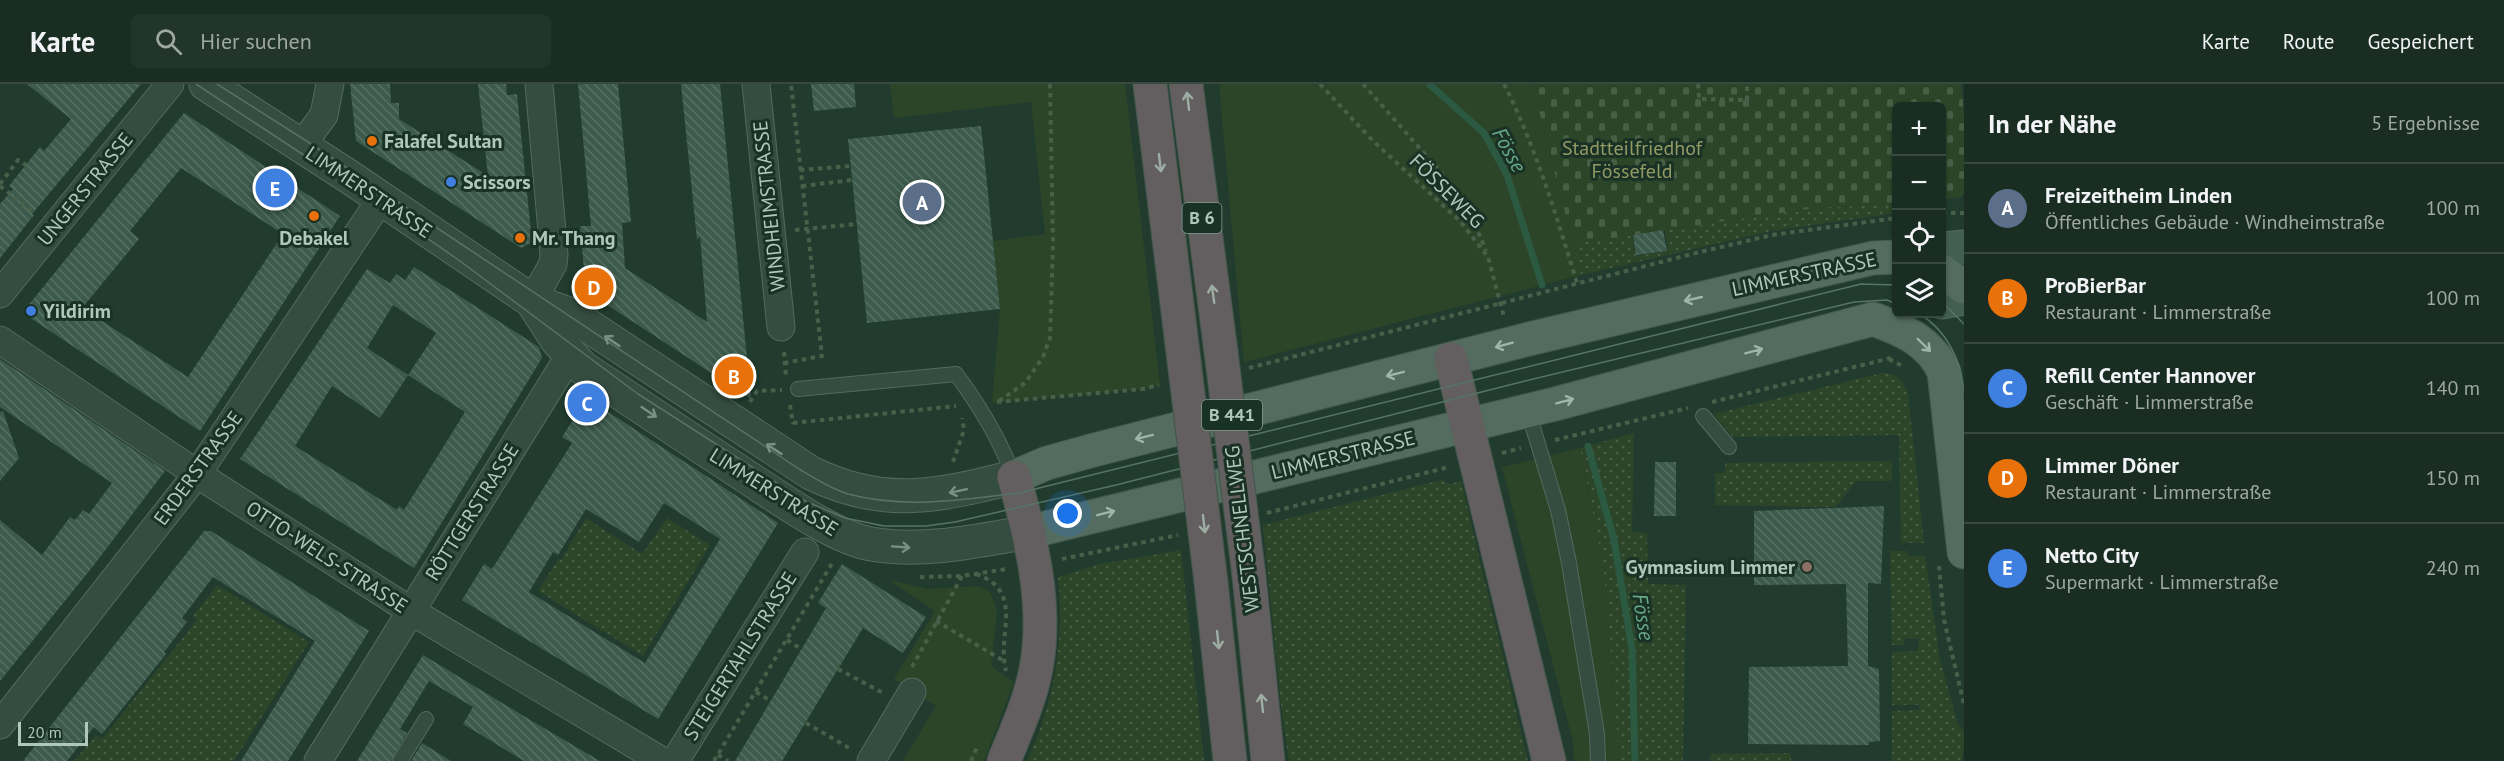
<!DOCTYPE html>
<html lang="de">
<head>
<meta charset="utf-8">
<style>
  body { margin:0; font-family:"PT Sans",sans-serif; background:#22352a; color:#f1f3f6 }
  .controls { position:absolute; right:18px; top:18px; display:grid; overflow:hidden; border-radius:9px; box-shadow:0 2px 4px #0004 }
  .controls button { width:54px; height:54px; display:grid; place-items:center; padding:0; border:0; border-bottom:2px solid #374940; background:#192d22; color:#f1f3f6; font:30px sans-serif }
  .scale { position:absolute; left:18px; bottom:15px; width:70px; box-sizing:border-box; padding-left:6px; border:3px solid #b0c8bc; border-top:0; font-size:16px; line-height:21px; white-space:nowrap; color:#b0c8bc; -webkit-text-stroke:4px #1a3125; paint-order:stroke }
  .you { position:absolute; left:1068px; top:430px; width:21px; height:21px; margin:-15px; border:4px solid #fff; border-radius:50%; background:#1a73e8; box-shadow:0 0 0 9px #1a73e833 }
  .badge { display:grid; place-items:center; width:39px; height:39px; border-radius:50%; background:#d93025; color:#fff; font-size:20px; font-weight:700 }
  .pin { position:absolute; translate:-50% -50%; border:3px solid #fff; box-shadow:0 2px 6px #0006 }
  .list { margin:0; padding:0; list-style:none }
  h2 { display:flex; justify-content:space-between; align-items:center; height:78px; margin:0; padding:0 24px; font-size:26px }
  h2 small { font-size:20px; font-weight:400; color:#9fa8a5 }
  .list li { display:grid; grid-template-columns:39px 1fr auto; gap:18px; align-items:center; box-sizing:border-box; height:90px; padding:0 24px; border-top:2px solid #374940 }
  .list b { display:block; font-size:22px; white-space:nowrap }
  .list p { margin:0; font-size:20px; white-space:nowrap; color:#9fa8a5 }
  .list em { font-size:20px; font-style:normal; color:#9fa8a5 }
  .icon { flex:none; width:33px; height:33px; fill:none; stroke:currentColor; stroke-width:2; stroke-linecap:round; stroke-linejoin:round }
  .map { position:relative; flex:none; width:1964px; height:677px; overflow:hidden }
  header { display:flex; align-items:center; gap:36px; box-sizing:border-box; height:84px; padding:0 30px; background:#192d22; border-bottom:2px solid #374940 }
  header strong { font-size:28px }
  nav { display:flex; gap:33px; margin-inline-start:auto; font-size:21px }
  .search { width:420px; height:54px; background:#22352a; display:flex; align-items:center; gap:15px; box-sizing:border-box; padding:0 21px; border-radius:9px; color:#9fa8a5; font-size:22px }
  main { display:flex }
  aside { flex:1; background:#192d22 }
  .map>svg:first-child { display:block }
  .grass { fill:url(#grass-dots) }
  .cemetery { fill:url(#cemetery-stones) }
  .park { fill:#2c4528 }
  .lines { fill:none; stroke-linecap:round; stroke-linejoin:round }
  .stream { stroke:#2b5942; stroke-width:7 }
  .building { fill:url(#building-back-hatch); fill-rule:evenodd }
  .service-casing { stroke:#536a5e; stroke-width:16 }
  .minor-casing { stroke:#536a5e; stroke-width:29 }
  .tertiary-casing { stroke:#536a5e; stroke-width:35 }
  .secondary-casing { stroke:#536a5e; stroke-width:35 }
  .primary-casing { stroke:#41584c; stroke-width:35 }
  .trunk-casing { stroke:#40574b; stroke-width:35 }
  .path { stroke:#486049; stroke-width:4; stroke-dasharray:4.5 4.5; stroke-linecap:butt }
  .service { stroke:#354c40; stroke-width:14 }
  .minor { stroke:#354c40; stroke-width:27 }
  .tertiary { stroke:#354c40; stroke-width:33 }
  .secondary { stroke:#425f52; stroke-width:33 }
  .primary { stroke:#536c5f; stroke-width:33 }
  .trunk { stroke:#635e60; stroke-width:33 }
  .tram { stroke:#567465; stroke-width:1.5 }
  .trunk-bridge-casing { stroke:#40574b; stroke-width:35; stroke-linecap:butt }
  .trunk-bridge { stroke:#635e60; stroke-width:33 }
  .oneway { stroke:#9daea5 }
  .oneway2 { stroke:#9db6a9 }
  .oneway3 { stroke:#799084 }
  .food-dot { fill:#e8710a; stroke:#1a3125; stroke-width:2 }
  .shop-dot { fill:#3f7fe0; stroke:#1a3125; stroke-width:2 }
  .education-dot { fill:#8d6e63; stroke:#1a3125; stroke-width:2 }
  .labels { text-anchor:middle; stroke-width:6; stroke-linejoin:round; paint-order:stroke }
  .shield { fill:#1a3125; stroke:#839b8f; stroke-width:1.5 }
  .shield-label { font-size:18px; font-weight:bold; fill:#b0c8bc }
  .poi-label { font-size:20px; font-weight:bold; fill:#b0c8bc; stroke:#1a3125; text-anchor:start }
  .park-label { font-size:20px; fill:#939b65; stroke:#1a3125 }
  .street-label { font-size:20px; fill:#b0c8bc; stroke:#1a3125 }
  .water-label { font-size:21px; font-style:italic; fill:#67a986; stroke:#1a3125 }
</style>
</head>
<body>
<header>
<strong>Karte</strong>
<div class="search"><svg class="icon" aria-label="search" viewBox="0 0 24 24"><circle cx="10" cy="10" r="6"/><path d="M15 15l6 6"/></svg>Hier suchen</div>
<nav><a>Karte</a><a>Route</a><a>Gespeichert</a></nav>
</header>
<main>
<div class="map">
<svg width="1964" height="677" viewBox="0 0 1964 677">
  <defs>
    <pattern id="grass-dots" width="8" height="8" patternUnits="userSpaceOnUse" patternTransform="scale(1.5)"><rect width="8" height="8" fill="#2c4528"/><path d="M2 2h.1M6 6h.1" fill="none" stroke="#485e45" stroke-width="1.8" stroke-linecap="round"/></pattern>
    <pattern id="cemetery-stones" width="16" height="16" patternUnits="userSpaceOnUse" patternTransform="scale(1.5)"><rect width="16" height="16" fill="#2c4528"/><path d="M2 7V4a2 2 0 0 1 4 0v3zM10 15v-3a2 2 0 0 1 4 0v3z" fill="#485e45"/></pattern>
    <pattern id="building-back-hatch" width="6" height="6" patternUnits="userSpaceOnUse" patternTransform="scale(1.5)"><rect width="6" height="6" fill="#3d5b4c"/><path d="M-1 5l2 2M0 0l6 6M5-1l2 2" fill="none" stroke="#567164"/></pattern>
  </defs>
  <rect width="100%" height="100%" fill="#213c2e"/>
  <g class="grass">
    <polygon points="1896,119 1896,129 1771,147 1581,191 1572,160 1632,151 1636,172 1668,167 1665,146 1799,126"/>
    <path d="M1882,289c15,0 20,7 26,20l16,150h-23l-2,-108 -166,2 -20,-23z"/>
    <polygon points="1634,349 1632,448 1647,449 1648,500 1686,501 1683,677 1619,677 1604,488 1580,364"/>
    <polygon points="1892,377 1892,397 1856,397 1836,423 1715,421 1715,389 1725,389 1725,379"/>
    <polygon points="1441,396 1450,400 1461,397 1528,677 1289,677 1281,621 1263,441"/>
    <polygon points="586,434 642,470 667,434 710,461 643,572 538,507 558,475 561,476"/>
    <path d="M1181,466l23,211h-177c27,-59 38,-119 31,-184l42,-13z"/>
    <polygon points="1890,467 1908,467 1909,472 1925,472 1940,575 1958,641 1964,647 1964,665 1961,677 1892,677 1892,627 1920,626 1919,621 1892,621 1892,568 1918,567 1919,555 1905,554 1904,561 1892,561"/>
    <polygon points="217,501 309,558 234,677 74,677 96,651 102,655 197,536 193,532"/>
    <polygon points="1791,669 1791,677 1710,677 1710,670"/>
  </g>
  <polygon class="cemetery" points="1532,0 1961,0 1964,29 1964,110 1957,114 1942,115 1942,22 1896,22 1896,119 1799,126 1572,160"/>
  <g class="park">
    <polygon points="890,0 1125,0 1160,301 1143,305 992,319 1000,225 993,157 1045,150 1031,18 894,34"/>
    <polygon points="1219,0 1532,0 1581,191 1244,278"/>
    <polygon points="1580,364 1604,488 1619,677 1574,677 1573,658 1502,383"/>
    <polygon points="889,496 927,505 979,502 990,508 997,527 991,582 1014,598 984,677 903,677 936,622 894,595 935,527"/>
  </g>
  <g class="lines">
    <g class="stream">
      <polyline points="1429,0 1484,49 1507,91 1542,201"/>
      <polyline points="1588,362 1614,456 1632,565 1635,677"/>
    </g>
  </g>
  <g class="building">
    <polygon points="27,0 141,0 32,130 34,131 0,174 0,120 13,105 9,102 40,63 44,67 71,35"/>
    <polygon points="350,0 390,0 391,19 399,19 399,35 488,92 478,0 506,0 507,11 517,10 532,158 521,164 356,57"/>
    <polygon points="578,0 618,0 631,138 622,139 625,184 707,238 700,152 697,156 681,0 720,0 751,315 586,207 580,142 591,142"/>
    <polygon points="811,0 854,0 856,23 814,27"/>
    <path d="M184,29l156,103 -140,215 -171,-114 -2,-10zM181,84l102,66 -95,143 -106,-69 57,-69 -9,-8z"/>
    <polygon points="981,42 1000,225 867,239 848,55"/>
    <polygon points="1663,146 1667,167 1636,171 1633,151"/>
    <path d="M414,183l125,80 3,11 -128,210 -174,-109 127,-190 23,14 6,-9 9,6zM393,221l43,28 -28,42 -41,-27zM408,291l57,37 -61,98 -5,-4 -2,4 -102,-64 37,-60 48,32z"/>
    <polygon points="0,275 165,387 94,481 0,597 0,436 42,471 70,433 75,436 83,426 89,430 112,399 0,323"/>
    <path d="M587,314l191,125 -120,196 -196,-119 22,-36 8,5 80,-126 -10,-6zM664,419l56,36 -75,124 -116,-71 24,-40 5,3 28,-46 53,33z"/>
    <polygon points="3,327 19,374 0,397 0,328"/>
    <polygon points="1655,378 1676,378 1676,432 1654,432"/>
    <polygon points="1884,422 1881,500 1868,499 1868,582 1879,585 1880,657 1869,658 1869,661 1748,660 1749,583 1848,582 1846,500 1754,501 1754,427"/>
    <polygon points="204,447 211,447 369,547 288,677 241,677 315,557 213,493 182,534 187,538 164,568 166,570 102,650 94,643 67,677 23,677"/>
    <polygon points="842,480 926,533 903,569 863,544 782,677 735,677 826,524 818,519"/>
    <polygon points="423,571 532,637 600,677 524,677 463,640 473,623 429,597 400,645 407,649 391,677 357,677"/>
    <polygon points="422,659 451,677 411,677"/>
  </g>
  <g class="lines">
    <defs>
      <g id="service">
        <path d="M798,305l158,-15c24,32 44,66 58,103"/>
        <polyline points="1528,327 1558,426 1569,479 1597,650 1598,677"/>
        <polyline points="1703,332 1729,363"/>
        <polyline points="400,677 426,635"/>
      </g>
      <g id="minor">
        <polyline points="756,0 781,243"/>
        <polyline points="301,62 324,31 330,0"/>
        <polyline points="0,210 170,0"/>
        <polyline points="532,217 553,180 554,170 539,0"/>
        <polyline points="0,256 197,390 411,527 662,677"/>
        <polyline points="0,641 197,390 381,115"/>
        <polyline points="318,677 570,271"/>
        <polyline points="675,677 805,468"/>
        <polyline points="871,677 912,608"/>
      </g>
      <g id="tertiary">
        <path d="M206,0l145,94 181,123 40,14 239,158c73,36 128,23 203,4"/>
        <path d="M532,217l25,39 26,28c54,36 109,73 164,109 31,20 88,61 124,67 53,9 105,-3 158,-12"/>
      </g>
      <g id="secondary">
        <polyline points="1942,165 1964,163"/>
        <polyline points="1942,218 1964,214"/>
      </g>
      <g id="primary">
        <polyline points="1942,187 1964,203"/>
        <polyline points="1014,393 1047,379 1094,366 1533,254 1873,174 1896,173"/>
        <path d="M1029,448l526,-128 318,-85c30,11 57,22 71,53l20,180"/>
      </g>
      <g id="trunk">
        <polyline points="1150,0 1184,277"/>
        <polyline points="1186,0 1221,268"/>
        <polyline points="1451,275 1549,677"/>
        <polyline points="1249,492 1268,677"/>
        <polyline points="1211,498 1230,677"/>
        <path d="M1004,677c12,-30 26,-60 32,-92 12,-63 -5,-131 -22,-192"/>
      </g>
    </defs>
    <use href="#service" class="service-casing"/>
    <use href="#minor" class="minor-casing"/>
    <use href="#tertiary" class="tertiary-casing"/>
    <use href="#secondary" class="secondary-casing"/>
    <use href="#primary" class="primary-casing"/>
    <use href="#trunk" class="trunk-casing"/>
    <g class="path">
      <polyline points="1320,0 1372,56 1460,137 1488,173 1504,233"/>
      <polyline points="1363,0 1453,102 1470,128 1486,167"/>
      <path d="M1504,0c32,64 52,131 73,199"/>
      <polyline points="1698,0 1699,15 1747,16 1747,0"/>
      <polyline points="800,86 851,82"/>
      <polyline points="0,100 18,76 26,81"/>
      <polyline points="0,102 35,129"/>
      <polyline points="802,102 852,96"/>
      <polyline points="1942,129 1964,129"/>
      <polyline points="795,146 857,140"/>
      <polyline points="784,268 786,293"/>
      <polyline points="1889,275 1904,283"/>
      <polyline points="784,279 822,272 791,0"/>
      <polyline points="1249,284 1696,169 1772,151 1896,134"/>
      <polyline points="999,317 1025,299 1043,273 1050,254 1053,160 1050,0"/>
      <polyline points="750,318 757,307 782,306"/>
      <polyline points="997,318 1143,305 1159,301"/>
      <polyline points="1712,318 1891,274"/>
      <polyline points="790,321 793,340"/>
      <polyline points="793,339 956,322"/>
      <polyline points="1555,356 1688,324"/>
      <polyline points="1502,369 1521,364"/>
      <polyline points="953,378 964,346 962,334"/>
      <polyline points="1267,429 1449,383"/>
      <polyline points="1062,475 1178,451"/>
      <polyline points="1939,482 1944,536 1964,620"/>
      <path d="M976,490c50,17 20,61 30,97"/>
      <polyline points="920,493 962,492 1007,485"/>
      <polyline points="936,537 1004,577"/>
      <polyline points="787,556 801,565"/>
      <polyline points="912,583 962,492"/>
      <polyline points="838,585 883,609"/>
      <polyline points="756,608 771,617"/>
      <polyline points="806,639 849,664"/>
      <polyline points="718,671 728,677"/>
      <polyline points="714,677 834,476"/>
      <polyline points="971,677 977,663"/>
    </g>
    <use href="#service" class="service"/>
    <use href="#minor" class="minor"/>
    <use href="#tertiary" class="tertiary"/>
    <use href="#secondary" class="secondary"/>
    <use href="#primary" class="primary"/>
    <use href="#trunk" class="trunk"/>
    <g class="tram">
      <polyline points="196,0 378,120 460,177 638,310 805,417 845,434 884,442 926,442 955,438 1116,401 1521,298 1854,218 1887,216 1896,220"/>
      <path d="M217,0l88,56 494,329c15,9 32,20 49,25 56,15 115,6 171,-1l842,-209 35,1"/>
      <polyline points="1942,218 1964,240"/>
      <path d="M1920,230c27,17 41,46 44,78"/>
    </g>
    <defs>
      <g id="trunk-bridge">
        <polyline points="1221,268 1249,492"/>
        <polyline points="1184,277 1211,498"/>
      </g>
    </defs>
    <use href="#trunk-bridge" class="trunk-bridge-casing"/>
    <use href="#trunk-bridge" class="trunk-bridge"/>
  </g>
  <defs><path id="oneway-shaft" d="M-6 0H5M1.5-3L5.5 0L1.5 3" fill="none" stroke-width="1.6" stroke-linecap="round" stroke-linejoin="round" transform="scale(1.5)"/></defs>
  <g class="oneway">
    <use href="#oneway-shaft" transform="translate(1188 17) rotate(-97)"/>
    <use href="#oneway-shaft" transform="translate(1160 79) rotate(83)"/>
    <use href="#oneway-shaft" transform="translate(1213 210) rotate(-98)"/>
    <use href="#oneway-shaft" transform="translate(1204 440) rotate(83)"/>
    <use href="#oneway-shaft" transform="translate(1218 556) rotate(84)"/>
    <use href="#oneway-shaft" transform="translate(1262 619) rotate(-96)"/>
  </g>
  <g class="oneway2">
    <use href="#oneway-shaft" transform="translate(1693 215) rotate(167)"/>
    <use href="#oneway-shaft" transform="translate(1504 261) rotate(165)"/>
    <use href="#oneway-shaft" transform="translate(1924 261) rotate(44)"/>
    <use href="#oneway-shaft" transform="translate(1754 267) rotate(-15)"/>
    <use href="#oneway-shaft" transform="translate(1395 290) rotate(166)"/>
    <use href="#oneway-shaft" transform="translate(1565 317) rotate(-15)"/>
    <use href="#oneway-shaft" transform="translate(1144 353) rotate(166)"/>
    <use href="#oneway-shaft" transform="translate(1106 429) rotate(-14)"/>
  </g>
  <g class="oneway3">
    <use href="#oneway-shaft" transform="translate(612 257) rotate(-146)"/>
    <use href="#oneway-shaft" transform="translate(649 328) rotate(34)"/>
    <use href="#oneway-shaft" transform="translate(774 365) rotate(-147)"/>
    <use href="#oneway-shaft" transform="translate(958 407) rotate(168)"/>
    <use href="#oneway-shaft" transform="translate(901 463) rotate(4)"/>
  </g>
  <g class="food-dot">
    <circle cx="372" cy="57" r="6"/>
    <circle cx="314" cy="132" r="6"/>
    <circle cx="520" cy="154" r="6"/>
  </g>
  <g class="shop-dot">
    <circle cx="451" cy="98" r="6"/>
    <circle cx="31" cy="227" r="6"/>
  </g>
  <circle class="education-dot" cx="1807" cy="483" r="6"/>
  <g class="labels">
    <g class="shield">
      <rect x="1182.5" y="119" width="39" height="30" rx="4.5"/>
      <rect x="1202" y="316" width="60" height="30" rx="4.5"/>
    </g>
    <g class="shield-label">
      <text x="1202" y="140">B 6</text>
      <text x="1232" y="337">B 441</text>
    </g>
    <g class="poi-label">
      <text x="384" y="64">Falafel Sultan</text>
      <text x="463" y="105">Scissors</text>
      <text x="314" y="161" text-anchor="middle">Debakel</text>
      <text x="532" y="161">Mr. Thang</text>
      <text x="43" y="234">Yildirim</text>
      <text x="1795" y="490" text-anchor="end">Gymnasium Limmer</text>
    </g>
    <g class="park-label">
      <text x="1632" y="71">Stadtteilfriedhof<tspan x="1632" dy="23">Fössefeld</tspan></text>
    </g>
    <g class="street-label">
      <text transform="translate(85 105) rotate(-51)" y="7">UNGERSTRASSE</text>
      <text transform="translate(1447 107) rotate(45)" y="7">FÖSSEWEG</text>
      <text transform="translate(369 108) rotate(34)" y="7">LIMMERSTRASSE</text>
      <text transform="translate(769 122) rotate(-96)" y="7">WINDHEIMSTRASSE</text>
      <text transform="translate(1804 190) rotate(-12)" y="7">LIMMERSTRASSE</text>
      <text transform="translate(1343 371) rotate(-14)" y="7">LIMMERSTRASSE</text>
      <text transform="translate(198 384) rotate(-54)" y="7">ERDERSTRASSE</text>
      <text transform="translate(774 408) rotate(32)" y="7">LIMMERSTRASSE</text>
      <text transform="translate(472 428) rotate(-58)" y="7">RÖTTGERSTRASSE</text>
      <text transform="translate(1242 445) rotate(-97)" y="7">WESTSCHNELLWEG</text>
      <text transform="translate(327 473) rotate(33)" y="7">OTTO-WELS-STRASSE</text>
      <text transform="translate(740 572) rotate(-58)" y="7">STEIGERTAHLSTRASSE</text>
    </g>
    <g class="water-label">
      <text transform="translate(1509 66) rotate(61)" y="7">Fösse</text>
      <text transform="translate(1643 533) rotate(81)" y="7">Fösse</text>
    </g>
  </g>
</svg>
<div class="controls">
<button>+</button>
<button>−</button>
<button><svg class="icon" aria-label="locate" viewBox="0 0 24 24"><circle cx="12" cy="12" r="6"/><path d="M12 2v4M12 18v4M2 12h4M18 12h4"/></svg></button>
<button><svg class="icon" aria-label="layers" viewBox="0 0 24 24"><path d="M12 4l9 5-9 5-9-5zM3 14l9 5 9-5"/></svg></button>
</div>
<div class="scale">20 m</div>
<div class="you"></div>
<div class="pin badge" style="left:922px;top:118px;background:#5c6f8a">A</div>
<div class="pin badge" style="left:734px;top:292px;background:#e8710a">B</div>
<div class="pin badge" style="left:587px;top:319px;background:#3f7fe0">C</div>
<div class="pin badge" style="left:594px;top:203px;background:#e8710a">D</div>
<div class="pin badge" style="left:275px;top:104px;background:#3f7fe0">E</div>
</div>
<aside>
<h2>In der Nähe<small>5 Ergebnisse</small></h2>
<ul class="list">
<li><span class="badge" style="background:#5c6f8a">A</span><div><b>Freizeitheim Linden</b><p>Öffentliches Gebäude · Windheimstraße</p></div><em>100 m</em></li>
<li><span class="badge" style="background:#e8710a">B</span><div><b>ProBierBar</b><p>Restaurant · Limmerstraße</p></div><em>100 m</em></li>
<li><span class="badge" style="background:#3f7fe0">C</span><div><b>Refill Center Hannover</b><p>Geschäft · Limmerstraße</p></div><em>140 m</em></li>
<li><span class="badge" style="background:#e8710a">D</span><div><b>Limmer Döner</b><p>Restaurant · Limmerstraße</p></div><em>150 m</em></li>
<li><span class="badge" style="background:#3f7fe0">E</span><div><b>Netto City</b><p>Supermarkt · Limmerstraße</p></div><em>240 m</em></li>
</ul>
</aside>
</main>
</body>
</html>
